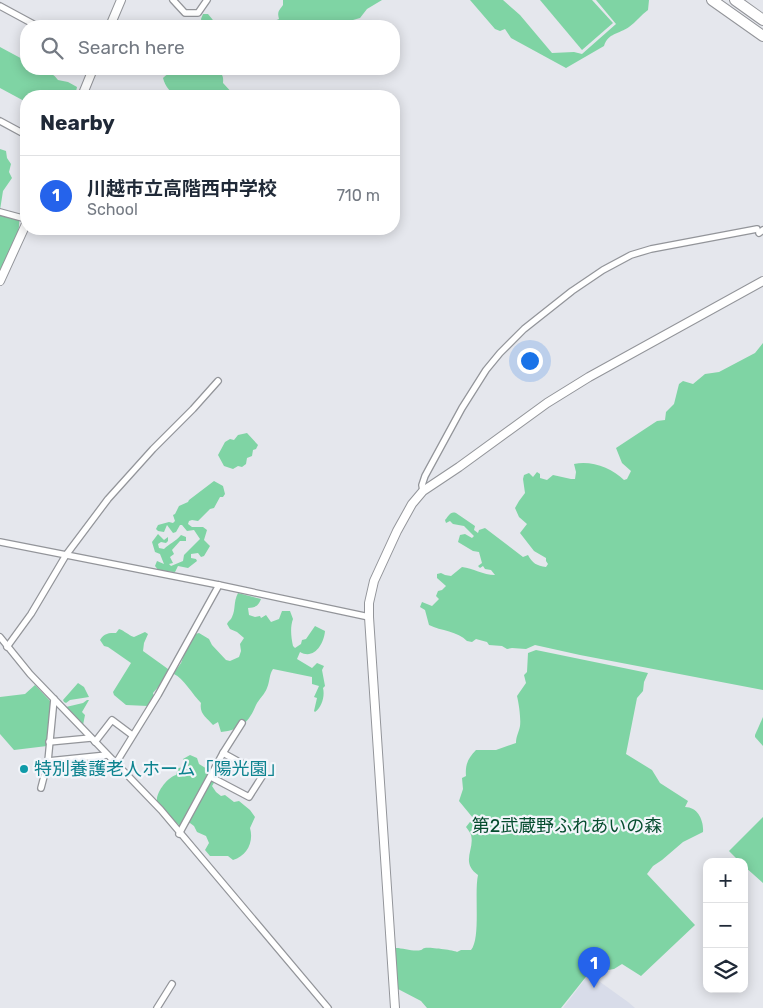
<!DOCTYPE html>
<html lang="en">
<head>
<meta charset="utf-8">
<style>
  body { margin:0; font-family:Rubik,"Noto Sans JP",sans-serif; background:#f6f6f7; color:#1f2937 }
  .controls { position:absolute; right:15px; bottom:15px; display:grid; overflow:hidden; border-radius:10px; box-shadow:0 2px 12px #0003 }
  .controls button { width:45px; height:45px; display:grid; place-items:center; padding:0; border:0; border-bottom:1px solid #e0e1e3; background:#fff; color:#1f2937; font:25px sans-serif }
  .you { position:absolute; left:529px; top:360px; width:18px; height:18px; margin:-12px; border:4px solid #fff; border-radius:50%; background:#1a73e8; box-shadow:0 0 0 8px #1a73e833 }
  .badge { display:grid; place-items:center; width:32px; height:32px; border-radius:50%; background:#2563eb; color:#fff; font-size:16px; font-weight:700 }
  .pin { position:absolute; translate:-50% -41px; filter:drop-shadow(0 1px 2px #0008) }
  .pin::after { content:''; position:absolute; top:26px; width:18px; height:15px; background:inherit; clip-path:polygon(0 0,100% 0,50% 100%) }
  .list { margin:0; padding:0; list-style:none }
  h2 { display:flex; justify-content:space-between; align-items:center; height:65px; margin:0; padding:0 20px; font-size:21px }
  h2 small { font-size:16px; font-weight:400; color:#747a83 }
  .list li { display:grid; grid-template-columns:32px 1fr auto; gap:15px; align-items:center; box-sizing:border-box; height:80px; padding:0 20px; border-top:1px solid #e0e1e3 }
  .list b { display:block; font-size:19px; white-space:nowrap }
  .list p { margin:0; font-size:16px; white-space:nowrap; color:#747a83 }
  .list em { font-size:16px; font-style:normal; color:#747a83 }
  .icon { flex:none; width:28px; height:28px; fill:none; stroke:currentColor; stroke-width:2; stroke-linecap:round; stroke-linejoin:round }
  .map { position:relative; flex:none; width:763px; height:1008px; overflow:hidden }
  .search { position:absolute; background:#fff; box-shadow:0 2px 12px #0003; left:20px; top:20px; width:380px; height:55px; display:flex; align-items:center; gap:12px; box-sizing:border-box; padding:0 18px; border-radius:20px; color:#747a83; font-size:19px }
  .panel { position:absolute; background:#fff; box-shadow:0 2px 12px #0003; left:20px; top:90px; width:380px; height:145px; border-radius:20px }
  .map>svg:first-child { display:block }
  .built { fill:#d8dce9 }
  .green { fill:#7fd4a4 }
  .lines { fill:none; stroke-linecap:round; stroke-linejoin:round }
  .street-casing { stroke:#93959a; stroke-width:8 }
  .secondary-casing { stroke:#93959a; stroke-width:10 }
  .highway-casing { stroke:#93959a; stroke-width:12 }
  .street { stroke:#fff; stroke-width:5.5 }
  .secondary { stroke:#fff; stroke-width:8 }
  .highway { stroke:#fff; stroke-width:10 }
  .culture-dot { fill:#0f9aa8; stroke:#f2f5fa; stroke-width:2 }
  .labels { text-anchor:middle; stroke-width:4.5; stroke-linejoin:round; paint-order:stroke }
  .culture-label { font-size:18px; fill:#0d838f; stroke:#f2f5fa; text-anchor:start }
  .park-label { font-size:18px; fill:#064d2f; stroke:#f2f5fa }
</style>
</head>
<body>
<div class="map">
<svg width="763" height="1008" viewBox="0 0 763 1008">
  <rect width="100%" height="100%" fill="#e5e7ed"/>
  <polygon class="built" points="589,974 628,1002 635,1008 563,1008"/>
  <g class="green">
    <path d="M283,0h99l-15,9 -7,9 -7,2 -6,6h-39l-6,-4 -6,1v3h-34l17,-7c-2,-8 0,-8 4,-14z"/>
    <path d="M470,0h33l17,15 32,38 22,-1 8,2 34,-30 -20,-24h53l-1,10c-7,5 -12,12 -19,17 -10,7 -21,6 -25,19l-38,22 -55,-30 -6,-9 -5,2 -5,-2z"/>
    <polygon points="540,0 592,0 613,23 582,50"/>
    <polygon points="203,14 208,14 217,25 221,25 231,21 241,26 202,26 201,19"/>
    <path d="M0,47l26,14v8c13,0 24,0 32,11l10,2 9,5 -2,9h-49v6l-26,-14z"/>
    <path d="M192,69c12,0 34,-3 31,14l12,13h-57c-7,-2 -13,-10 -15,-18 4,-5 9,-6 16,-5l1,-2 3,-1 5,4 3,-1z"/>
    <polygon points="0,149 6,151 7,158 11,164 9,172 12,178 3,191 0,210"/>
    <path d="M0,214l19,5c2,15 -10,40 -19,51z"/>
    <path d="M763,343v347l-183,-35 -45,-10 -9,4 -14,-1 -5,1 -5,-3 -13,-1 -2,-3 -11,-3 -4,3 -5,-1c-9,-10 -26,-10 -38,-16l-4,-15 -5,-3 2,-5 10,4 7,-7 -3,-3 2,-5 4,-1 4,-4 -9,-8v-4l4,-1 4,2 6,1 11,-9c11,1 21,8 33,8l-4,-5 -6,-1 -2,-3 -3,2 -2,-2 4,-3 -3,-11 -6,-1 -15,-9 2,-7 5,-1 7,4 2,-2 -10,-10 -11,-2 -3,-3 -4,2 -1,-3c4,-4 5,-9 11,-7l19,13 -1,4 4,3 1,-3 6,-2 38,29 5,-2c4,8 9,11 18,12l2,-3 -2,-3v-3l-12,-7 -14,-18 7,-9 -8,-7 -4,-9 4,-7 6,-8 -2,-14 1,-4 5,-2 4,4 4,-5 3,2v4l7,2 6,-5 18,4h4l1,-7 -2,-8c17,-4 38,4 50,16l3,-1 4,-8 -9,-8 -6,-15 41,-27 8,-1 1,-8 8,-8 5,-20 4,-3 10,3 12,-10 14,-2 36,-19z"/>
    <polygon points="247,433 258,445 256,449 253,450 252,456 247,458 246,464 242,467 238,466 233,469 224,466 218,455 225,442 230,439 234,440 238,435"/>
    <path d="M214,481l9,5 2,8 -2,3h-3l-6,11 -4,1 -12,12 -6,-1 -3,1 -1,3 4,3h11l4,3 -3,10 6,6 -6,10 -3,1 -3,-4 -7,1v4l5,1 1,2 -9,7 -10,-2 -3,6 -16,-1 -4,-5 2,-5 7,3 -4,-10 -5,-2 -3,-10 6,-8 6,6 4,-3v4l-2,2 -5,-1 -3,2 1,4 5,1c6,-6 10,-6 17,-14l5,2v4h-6l-8,9 2,4 -4,3 3,6 -4,1 2,2 12,-5 1,-6 16,-16 -6,-9 -7,1 -5,-6h-2l-4,7 -3,1 -6,-8 -3,7 -6,-1 -2,-2 2,-4 11,-3 4,1 2,-2 -2,-6 2,-1 4,-8 9,-4 1,-2z"/>
    <path d="M238,593l23,6c-3,8 -6,8 -13,9l1,7 6,2 5,-1 1,2 5,-3 5,7 8,-3 3,-8h8l3,8c-3,8 -2,18 0,27l2,2 6,-4 1,-4 4,-1 9,-13 10,5c-1,13 -11,29 -25,21l-3,7 15,9 5,-5 7,3 -2,4 3,16 -2,2c2,8 -1,19 -8,24l-1,-1 3,-13 -3,-1 5,-11 -7,-2v-7l-39,-8c-4,6 -3,12 -6,19 -2,6 -8,11 -11,17 -7,17 -15,25 -35,27l-3,-10 -5,3c-6,-7 -14,-11 -12,-22 -8,-8 -18,-25 -27,-29l-7,3 -14,16 2,6 -7,7 -22,-1 -12,-10 -1,-3 18,-29 -23,-16 -4,-1 -4,-6c4,-7 9,-7 16,-7l3,-4c6,2 9,6 15,8l11,-5 3,2 -4,9 -1,8 25,18 8,1 5,-7 3,-8 -4,-5 7,-14 12,-3 10,6 3,6 14,15 4,1 9,-4 2,-6 -1,-7 4,-6 -7,-6 -7,-3 -3,-5c1,-3 4,-4 5,-7 4,-8 1,-14 6,-24z"/>
    <path d="M536,650l112,23 -4,9 -1,9 -6,7 -11,56 26,16 8,13 28,18 -3,6c13,0 19,14 18,25l-20,10 -21,18 -9,6 -6,8 48,51 -54,51 -19,-12 -8,5 -6,1 -9,9 -10,-6 -28,35h-134l-6,-7 -23,-12 -3,-29 1,-12c7,0 18,4 25,2 1,0 2,-2 4,-2 3,-1 28,2 32,4l4,-2h10c10,-12 3,-57 7,-75 -18,-13 -3,-25 -7,-40 -1,-3 -3,-5 -5,-8l7,-9 -14,-17 4,-12 -1,-11 4,-2c-1,-11 2,-18 10,-26h20l20,-7c0,-7 3,-11 4,-17 1,-7 -1,-22 -3,-30l9,-13 -2,-8 3,-3 1,-19z"/>
    <polygon points="78,683 84,687 89,697 70,700 66,703 64,702 63,700"/>
    <polygon points="35,685 51,702 47,746 14,750 0,734 0,697 25,694"/>
    <polygon points="87,700 89,700 82,712 85,715 83,725 66,707 83,703"/>
    <polygon points="763,717 763,746 755,737 755,735"/>
    <path d="M190,755l7,3 2,6 13,8 5,6 -5,8 4,6 5,4 4,-1 9,7 5,-1 11,9 5,7 -5,11c4,14 -3,28 -17,32l-5,-4h-18l-5,-6 4,-7 -3,-7 -9,-4 -3,-6 -4,-3 -10,3 -9,-8 -14,-17c-1,-9 11,-24 19,-26l2,-7 7,-1 -2,-8z"/>
    <polygon points="763,817 763,883 744,866 744,862 740,862 729,851"/>
  </g>
  <g class="lines">
    <defs>
      <g id="street">
        <polyline points="173,0 185,13 198,13 207,0"/>
        <polyline points="0,6 37,26"/>
        <polyline points="0,121 26,135"/>
        <polyline points="0,212 26,219"/>
        <polyline points="759,233 763,230"/>
        <polyline points="423,491 422,485 425,476 462,408 486,370 500,353 524,329 572,291 603,270 631,255 651,249 757,229"/>
        <polyline points="0,542 219,585 369,617"/>
        <polyline points="0,637 30,674 161,810 328,1008"/>
        <polyline points="7,647 31,614 66,555 108,499 153,449 193,409 218,381"/>
        <polyline points="49,742 91,738"/>
        <polyline points="95,742 112,720 132,735"/>
        <polyline points="48,761 107,755"/>
        <polyline points="116,763 158,695 219,585"/>
        <polyline points="211,777 249,797 263,775 223,753"/>
        <polyline points="41,788 48,761 54,699"/>
        <polyline points="179,834 223,753 242,723"/>
        <polyline points="157,1008 172,984"/>
      </g>
      <g id="secondary">
        <polyline points="110,26 121,0"/>
        <polyline points="82,96 93,69"/>
        <polyline points="0,281 26,224"/>
        <polyline points="395,1008 369,617 369,603 374,581 397,531 412,504 423,491 459,467 547,403 589,377 763,281"/>
      </g>
      <g id="highway">
        <polyline points="712,0 763,36"/>
        <polyline points="735,0 763,20"/>
      </g>
    </defs>
    <use href="#street" class="street-casing"/>
    <use href="#secondary" class="secondary-casing"/>
    <use href="#highway" class="highway-casing"/>
    <use href="#street" class="street"/>
    <use href="#secondary" class="secondary"/>
    <use href="#highway" class="highway"/>
  </g>
  <circle class="culture-dot" cx="24" cy="769" r="5"/>
  <g class="labels">
    <g class="culture-label">
      <text x="34" y="775">特別養護老人ホーム「陽光園」</text>
    </g>
    <g class="park-label">
      <text x="567" y="832">第2武蔵野ふれあいの森</text>
    </g>
  </g>
</svg>
<div class="controls">
<button>+</button>
<button>−</button>
<button><svg class="icon" aria-label="layers" viewBox="0 0 24 24"><path d="M12 4l9 5-9 5-9-5zM3 14l9 5 9-5"/></svg></button>
</div>
<div class="you"></div>
<div class="pin badge" style="left:594px;top:988px">1</div>
<div class="search"><svg class="icon" aria-label="search" viewBox="0 0 24 24"><circle cx="10" cy="10" r="6"/><path d="M15 15l6 6"/></svg>Search here</div>
<section class="panel">
<h2>Nearby<small></small></h2>
<ul class="list">
<li><span class="badge">1</span><div><b>川越市立高階西中学校</b><p>School</p></div><em>710 m</em></li>
</ul>
</section>
</div>
</body>
</html>
